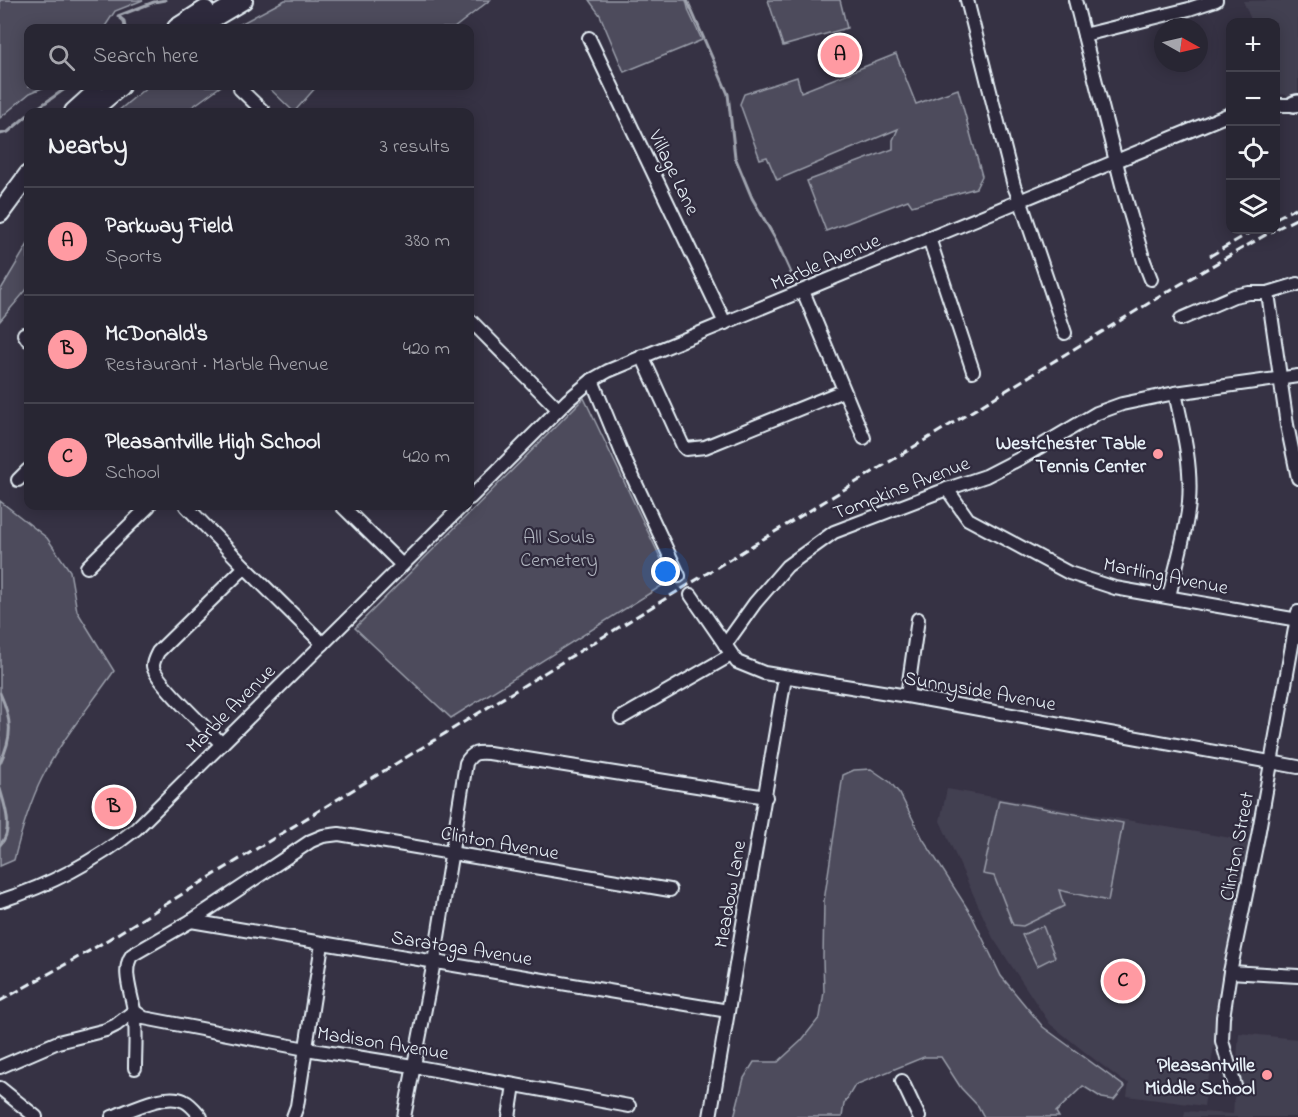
<!DOCTYPE html>
<html lang="en">
<head>
<meta charset="utf-8">
<style>
  body { margin:0; font-family:"Indie Flower",sans-serif; background:#34323f; color:#f1f3f6 }
  .controls { position:absolute; right:18px; top:18px; display:grid; overflow:hidden; border-radius:12px; box-shadow:0 3px 15px #0003 }
  .controls button { width:54px; height:54px; display:grid; place-items:center; padding:0; border:0; border-bottom:2px solid #44434e; background:#282633; color:#f1f3f6; font:30px sans-serif }
  .compass { position:absolute; left:1154px; top:18px; width:54px; height:54px; border-radius:50%; background:#282633; box-shadow:0 3px 15px #0003; rotate:98deg }
  .you { position:absolute; left:666px; top:572px; width:21px; height:21px; margin:-15px; border:4px solid #fff; border-radius:50%; background:#1a73e8; box-shadow:0 0 0 9px #1a73e833 }
  .badge { display:grid; place-items:center; width:39px; height:39px; border-radius:50%; background:#ff9aa2; color:#111; font-size:20px; font-weight:700 }
  .pin { position:absolute; translate:-50% -50%; border:3px solid #fff; box-shadow:0 2px 6px #0006 }
  .list { margin:0; padding:0; list-style:none }
  h2 { display:flex; justify-content:space-between; align-items:center; height:78px; margin:0; padding:0 24px; font-size:26px }
  h2 small { font-size:20px; font-weight:400; color:#a5a5ac }
  .list li { display:grid; grid-template-columns:39px 1fr auto; gap:18px; align-items:center; box-sizing:border-box; height:108px; padding:0 24px; border-top:2px solid #44434e }
  .list b { display:block; font-size:22px; white-space:nowrap }
  .list p { margin:0; font-size:20px; white-space:nowrap; color:#a5a5ac }
  .list em { font-size:20px; font-style:normal; color:#a5a5ac }
  .icon { flex:none; width:33px; height:33px; fill:none; stroke:currentColor; stroke-width:2; stroke-linecap:round; stroke-linejoin:round }
  .map { position:relative; flex:none; width:1298px; height:1117px; overflow:hidden }
  .search { position:absolute; background:#282633; box-shadow:0 3px 15px #0003; left:24px; top:24px; width:450px; height:66px; display:flex; align-items:center; gap:15px; box-sizing:border-box; padding:0 21px; border-radius:12px; color:#a5a5ac; font-size:22px }
  .panel { position:absolute; background:#282633; box-shadow:0 3px 15px #0003; left:24px; top:108px; width:450px; height:402px; border-radius:12px }
  .map>svg:first-child { display:block }
  .built { fill:#433f51 }
  .green { fill:#4d4b5c; stroke:#9a9eaa; stroke-width:1.5 }
  .lines { fill:none; stroke-linecap:round; stroke-linejoin:round }
  .stream { stroke:#a0a4af; stroke-width:3 }
  .minor-tunnel { stroke:#514f5f; stroke-width:12; stroke-dasharray:12 6; stroke-linecap:butt }
  .minor-casing { stroke:#e8f1f8; stroke-width:16 }
  .major-casing { stroke:#e8f1f8; stroke-width:20 }
  .highway-casing { stroke:#e8f1f8; stroke-width:22 }
  .minor { stroke:#2f2a3d; stroke-width:12 }
  .major { stroke:#2f2a3d; stroke-width:15 }
  .highway { stroke:#2f2a3d; stroke-width:18 }
  .rail { stroke:#e8f1f8; stroke-width:3; stroke-dasharray:9 4.5; stroke-linecap:butt }
  .poi-dot { fill:#ff9aa2; stroke:#2f2a3d; stroke-width:2 }
  .labels { text-anchor:middle; stroke-width:4.5; stroke-linejoin:round; paint-order:stroke }
  .street-label { font-size:20px; fill:#e8f1f8; stroke:#2f2a3d }
  .poi-label { font-size:20px; font-weight:bold; fill:#e8f1f8; stroke:#2f2a3d; text-anchor:end }
  .park-label { font-size:20px; fill:#b2b7c1; stroke:#2f2a3d }
</style>
</head>
<body>
<div class="map">
<svg width="1298" height="1117" viewBox="0 0 1298 1117">
  <rect width="100%" height="100%" fill="#363244"/>
  <filter id="ink" filterUnits="userSpaceOnUse"><feTurbulence type="fractalNoise" baseFrequency=".0167" numOctaves="2"/><feDisplacementMap in="SourceGraphic" scale="12" xChannelSelector="R" yChannelSelector="G"/><feConvolveMatrix kernelMatrix="1 2 1 2 8 2 1 2 1" color-interpolation-filters="sRGB"/></filter>
  <g filter="url(#ink)">
    <g class="built">
      <polygon points="1298,0 1298,97 1280,94 1276,82 1276,22 1252,22 1243,1"/>
      <polygon points="947,789 1248,841 1204,1106 1127,1096 1129,1083 1123,1081 1090,1056 1050,1024 993,938 940,821"/>
      <polygon points="1239,1033 1298,1039 1298,1117 1184,1117 1185,1111 1233,1114"/>
    </g>
    <g class="green">
      <polygon points="0,0 143,0 115,11 104,28 28,28 28,86 47,86 30,93 0,118"/>
      <polygon points="285,0 490,0 454,28 233,28"/>
      <polygon points="589,0 686,0 689,12 702,40 624,72 600,15"/>
      <polygon points="768,0 840,0 847,28 783,46"/>
      <polygon points="896,54 916,104 958,89 982,176 976,188 912,206 908,200 826,231 807,181 893,149 893,140 898,129 777,180 767,157 760,159 740,104 744,94 797,77 801,92"/>
      <polygon points="148,86 221,86 185,112 117,112"/>
      <polygon points="267,86 266,86 317,86 294,112"/>
      <polygon points="28,244 28,288 0,321 0,291"/>
      <polygon points="584,398 671,580 451,718 355,628"/>
      <path d="M0,501l47,37 23,33 7,40 37,60c-24,35 -53,69 -72,107 -13,26 -21,54 -28,82l-14,6z"/>
      <polygon points="871,769 890,782 900,794 923,839 971,914 1001,976 1043,1027 1125,1087 1114,1100 1102,1098 1083,1086 1056,1112 1059,1117 984,1117 978,1106 961,1088 941,1057 924,1057 855,1085 844,1104 842,1117 734,1117 744,1078 754,1062 778,1062 801,1041 820,1017 824,992 823,959 824,901 843,775 854,770"/>
      <polygon points="999,800 1123,823 1108,901 1059,890 1064,906 1023,926 1013,925 994,876 983,874"/>
      <polygon points="1043,926 1055,957 1037,966 1022,935"/>
    </g>
    <g class="lines">
      <g class="stream">
        <polyline points="687,0 728,94 735,157 752,198 776,240 791,273"/>
        <polyline points="125,28 124,21 118,16 154,2 165,0"/>
        <polyline points="32,112 69,86"/>
        <polyline points="0,134 8,132 28,115"/>
        <path d="M0,693c12,27 13,43 0,70"/>
        <path d="M0,789c5,17 14,42 0,56"/>
      </g>
      <polyline class="minor-tunnel" points="679,576 691,595"/>
      <defs>
        <g id="minor">
          <polyline points="967,0 1014,186 1023,208 1065,333"/>
          <polyline points="1075,0 1123,189 1144,261 1151,279"/>
          <polyline points="1084,35 1189,9 1216,0"/>
          <polyline points="589,38 725,323"/>
          <polyline points="240,89 264,112"/>
          <polyline points="1276,105 1298,105"/>
          <polyline points="929,238 973,371"/>
          <polyline points="803,291 864,438"/>
          <polyline points="1268,293 1287,425 1298,478"/>
          <polyline points="1181,319 1234,296 1249,293 1268,293 1298,284"/>
          <polyline points="470,320 558,409"/>
          <polyline points="24,334 28,340"/>
          <polyline points="642,356 683,446 686,449 705,447 843,391"/>
          <polyline points="592,380 624,458 679,576"/>
          <polyline points="18,480 28,470"/>
          <polyline points="947,489 968,519 1069,573 1115,588 1298,620"/>
          <polyline points="470,498 568,400 592,380 608,371 1230,114"/>
          <polyline points="186,506 245,567 323,644"/>
          <polyline points="342,506 402,565"/>
          <polyline points="87,567 149,506"/>
          <polyline points="691,595 737,662 764,673 907,696 1298,767"/>
          <path d="M1169,597c6,-29 18,-66 20,-95 3,-37 -6,-73 -14,-109"/>
          <polyline points="725,645 755,603 787,566 834,532 947,489 986,476 1019,459 1097,413 1122,404 1175,393 1298,376"/>
          <polyline points="907,696 918,619"/>
          <polyline points="621,718 731,655"/>
          <path d="M222,744c-13,-13 -68,-64 -69,-78 0,-5 3,-10 5,-14l87,-85"/>
          <path d="M0,901c51,-16 94,-39 136,-72l326,-323"/>
          <polyline points="191,921 728,1011"/>
          <polyline points="1230,972 1298,976"/>
          <polyline points="0,1067 58,1042 106,1030 116,1025 134,1011 144,1018 306,1049 413,1066 629,1106"/>
          <path d="M135,1068c0,-18 2,-39 -1,-57 -2,-17 -13,-41 -2,-56l59,-34 120,-80 12,-5 16,-2 331,56"/>
          <polyline points="902,1081 919,1117"/>
          <polyline points="1235,1086 1222,1041 1223,1017 1230,972 1258,836 1298,612"/>
          <polyline points="0,1088 36,1117"/>
          <path d="M112,1117c19,-7 53,-25 72,-16 7,3 12,10 17,16"/>
          <polyline points="293,1117 297,1106 322,944"/>
          <path d="M404,1117l30,-155 32,-199c6,-11 12,-11 23,-10l277,44"/>
          <polyline points="509,1117 514,1085"/>
          <polyline points="710,1117 785,678"/>
        </g>
        <polyline id="major" points="1294,104 1298,103"/>
        <g id="highway">
          <polyline points="177,28 205,10"/>
          <polyline points="196,28 243,0"/>
          <polyline points="74,112 95,93"/>
          <polyline points="89,112 120,86"/>
          <polyline points="0,213 28,175"/>
        </g>
      </defs>
      <use href="#minor" class="minor-casing"/>
      <use href="#major" class="major-casing"/>
      <use href="#highway" class="highway-casing"/>
      <use href="#minor" class="minor"/>
      <use href="#major" class="major"/>
      <use href="#highway" class="highway"/>
      <g class="rail">
        <polyline points="1276,218 1298,207"/>
        <polyline points="1276,229 1298,218"/>
        <polyline points="1210,256 1254,230"/>
        <polyline points="0,1001 91,950 1172,289 1274,230"/>
      </g>
    </g>
  </g>
  <g class="poi-dot">
    <circle cx="1158" cy="454" r="6"/>
    <circle cx="1267" cy="1075" r="6"/>
  </g>
  <g class="labels">
    <g class="street-label">
      <text transform="translate(675 172) rotate(64)" y="7">Village Lane</text>
      <text transform="translate(825 261) rotate(-23)" y="7">Marble Avenue</text>
      <text transform="translate(901 487) rotate(-21)" y="7">Tompkins Avenue</text>
      <text transform="translate(1166 575) rotate(11)" y="7">Martling Avenue</text>
      <text transform="translate(980 690) rotate(10)" y="7">Sunnyside Avenue</text>
      <text transform="translate(230 708) rotate(-45)" y="7">Marble Avenue</text>
      <text transform="translate(500 842) rotate(10)" y="7">Clinton Avenue</text>
      <text transform="translate(1236 846) rotate(-79)" y="7">Clinton Street</text>
      <text transform="translate(729 894) rotate(-80)" y="7">Meadow Lane</text>
      <text transform="translate(462 947) rotate(9)" y="7">Saratoga Avenue</text>
      <text transform="translate(383 1042) rotate(9)" y="7">Madison Avenue</text>
    </g>
    <g class="poi-label">
      <text x="1146" y="449">Westchester Table<tspan x="1146" dy="23">Tennis Center</tspan></text>
      <text x="1255" y="1071">Pleasantville<tspan x="1255" dy="23">Middle School</tspan></text>
    </g>
    <g class="park-label">
      <text x="559" y="543">All Souls<tspan x="559" dy="23">Cemetery</tspan></text>
    </g>
  </g>
</svg>
<div class="controls">
<button>+</button>
<button>−</button>
<button><svg class="icon" aria-label="locate" viewBox="0 0 24 24"><circle cx="12" cy="12" r="6"/><path d="M12 2v4M12 18v4M2 12h4M18 12h4"/></svg></button>
<button><svg class="icon" aria-label="layers" viewBox="0 0 24 24"><path d="M12 4l9 5-9 5-9-5zM3 14l9 5 9-5"/></svg></button>
</div>
<svg class="compass" viewBox="-18 -18 36 36"><path d="M0-13l5 13h-10z" fill="#e53935"/><path d="M0 13l5-13h-10z" fill="#a5a5ac"/></svg>
<div class="you"></div>
<div class="pin badge" style="left:840px;top:55px">A</div>
<div class="pin badge" style="left:114px;top:807px">B</div>
<div class="pin badge" style="left:1123px;top:981px">C</div>
<div class="search"><svg class="icon" aria-label="search" viewBox="0 0 24 24"><circle cx="10" cy="10" r="6"/><path d="M15 15l6 6"/></svg>Search here</div>
<section class="panel">
<h2>Nearby<small>3 results</small></h2>
<ul class="list">
<li><span class="badge">A</span><div><b>Parkway Field</b><p>Sports</p></div><em>380 m</em></li>
<li><span class="badge">B</span><div><b>McDonald's</b><p>Restaurant · Marble Avenue</p></div><em>420 m</em></li>
<li><span class="badge">C</span><div><b>Pleasantville High School</b><p>School</p></div><em>420 m</em></li>
</ul>
</section>
</div>
</body>
</html>
